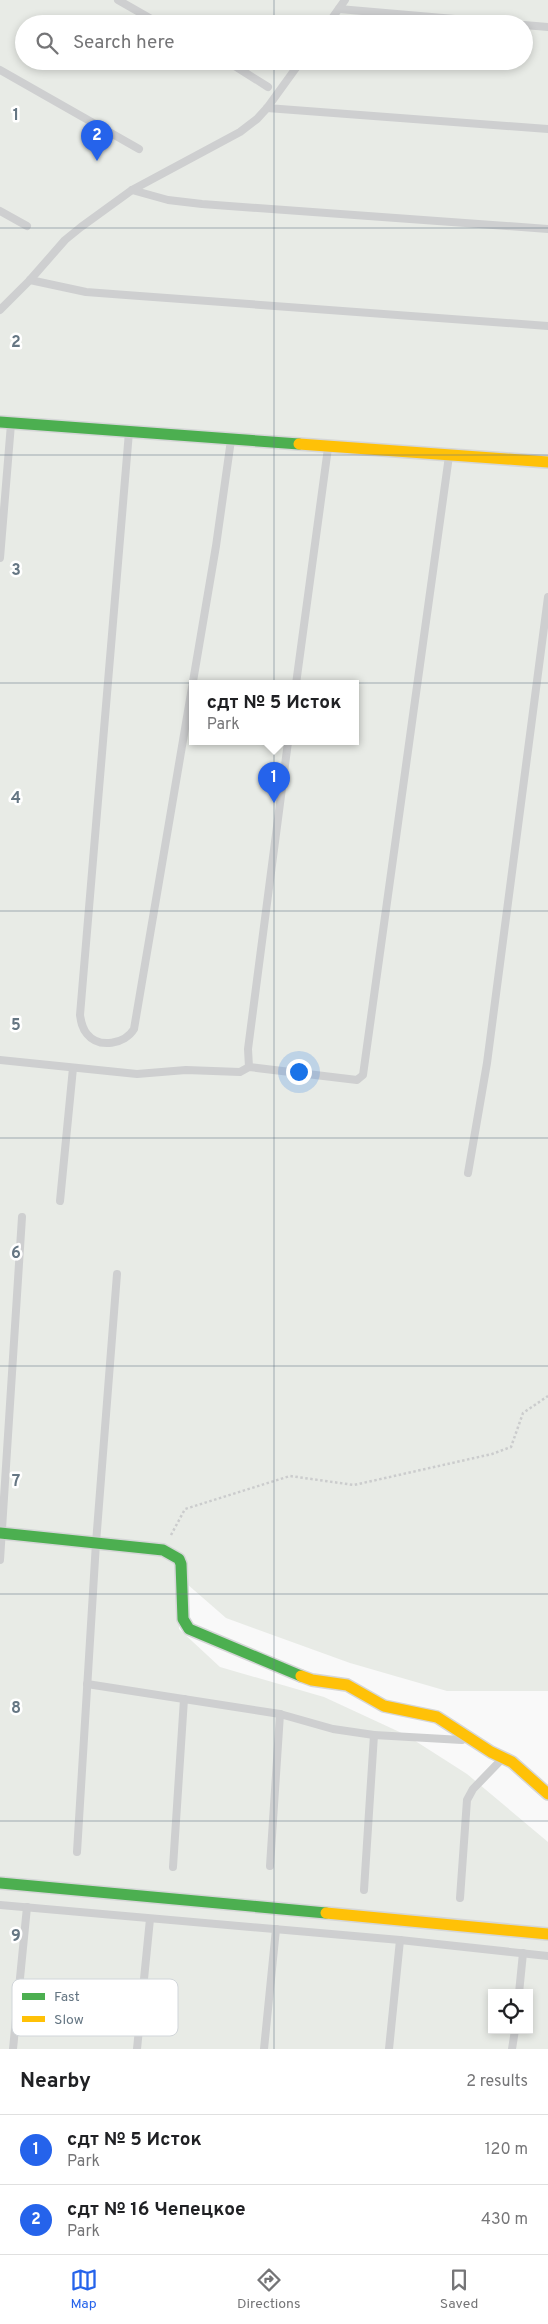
<!DOCTYPE html>
<html lang="en">
<head>
<meta charset="utf-8">
<style>
  body { margin:0; font-family:Overpass,sans-serif; background:#f6f6f6; color:#202124 }
  .controls { position:absolute; right:15px; bottom:15px; display:grid; overflow:hidden; border-radius:0px; box-shadow:0 2px 8px #0003 }
  .controls button { width:45px; height:45px; display:grid; place-items:center; padding:0; border:0; border-bottom:1px solid #e0e0e0; background:#fff; color:#202124; font:25px sans-serif }
  .you { position:absolute; left:298px; top:1071px; width:18px; height:18px; margin:-12px; border:4px solid #fff; border-radius:50%; background:#1a73e8; box-shadow:0 0 0 8px #1a73e833 }
  .badge { display:grid; place-items:center; width:32px; height:32px; border-radius:50%; background:#2563eb; color:#fff; font-size:16px; font-weight:700 }
  .pin { position:absolute; translate:-50% -41px; filter:drop-shadow(0 1px 2px #0008) }
  .pin::after { content:''; position:absolute; top:26px; width:18px; height:15px; background:inherit; clip-path:polygon(0 0,100% 0,50% 100%) }
  .popup { position:absolute; left:189px; top:680px; width:170px; height:65px; box-sizing:border-box; display:grid; place-content:center; border-radius:0px; background:#fff; filter:drop-shadow(0 1px 4px #0005); font-size:16px; white-space:nowrap; color:#757577 }
  .popup b { font-size:19px; color:#202124 }
  .popup::after { content:''; position:absolute; left:50%; top:100%; margin-left:-10px; border:10px solid transparent; border-top-color:#fff }
  .list { margin:0; padding:0; list-style:none }
  h2 { display:flex; justify-content:space-between; align-items:center; height:65px; margin:0; padding:0 20px; font-size:21px }
  h2 small { font-size:16px; font-weight:400; color:#757577 }
  .list li { display:grid; grid-template-columns:32px 1fr auto; gap:15px; align-items:center; box-sizing:border-box; height:70px; padding:0 20px; border-top:1px solid #e0e0e0 }
  .list b { display:block; font-size:19px; white-space:nowrap }
  .list p { margin:0; font-size:16px; white-space:nowrap; color:#757577 }
  .list em { font-size:16px; font-style:normal; color:#757577 }
  .icon { flex:none; width:28px; height:28px; fill:none; stroke:currentColor; stroke-width:2; stroke-linecap:round; stroke-linejoin:round }
  .map { position:relative; flex:none; width:548px; height:2049px; overflow:hidden }
  .search { position:absolute; background:#fff; box-shadow:0 2px 8px #0003; left:15px; right:15px; top:15px; height:55px; display:flex; align-items:center; gap:12px; box-sizing:border-box; padding:0 18px; border-radius:28px; color:#757577; font-size:19px }
  .sheet { height:205px; background:#fff }
  nav { display:flex; justify-content:space-around; align-items:center; box-sizing:border-box; height:70px; border-top:1px solid #e0e0e0; background:#fff; font-size:14px; color:#757577 }
  nav a { display:grid; justify-items:center; gap:2px }
  nav .on { color:#2563eb }
  .map>svg:first-child { display:block }
  .green { fill:#e8ebe6; fill-rule:evenodd }
  .lines { fill:none; stroke-linecap:round; stroke-linejoin:round }
  .fast-casing { stroke:#d5d6d7; stroke-width:14 }
  .slow-casing { stroke:#d5d6d7; stroke-width:14 }
  .path { stroke:#cbcccd; stroke-width:2.5; stroke-dasharray:2.5 2.5; stroke-linecap:butt }
  .lane { stroke:#cecfd0; stroke-width:8 }
  .fast { stroke:#4caf50; stroke-width:11 }
  .slow { stroke:#ffc107; stroke-width:11 }
  .grid { fill:none; stroke:#657683; stroke-width:1; stroke-opacity:0.55 }
  .key { fill:#fff; stroke:#d1d6da; stroke-width:1 }
  .key-label { font-size:14px; fill:#657683 }
  .grid-label { font-size:16px; text-anchor:middle; font-weight:bold; fill:#657683; stroke:#fff; stroke-width:5; stroke-linejoin:round; paint-order:stroke }
</style>
</head>
<body>
<div class="map">
<svg width="548" height="2049" viewBox="0 0 548 2049">
  <rect width="100%" height="100%" fill="#f9f9f9"/>
  <path class="green" d="M0,0h548v1691h-101l-97,-28 -124,-45 -47,-41v52l41,38 104,30 82,38 61,39 81,68v207h-548zM24,24h500v37h-500zM193,684h162v58h-162zM492,1993h37v37h-37z"/>
  <g class="lines">
    <defs>
      <g id="fast">
        <polyline points="0,422 299,444"/>
        <polyline points="0,1533 163,1550 179,1559 181,1564 183,1619 189,1629 301,1676"/>
        <polyline points="0,1883 326,1913"/>
      </g>
      <g id="slow">
        <polyline points="299,444 548,462"/>
        <polyline points="301,1676 312,1680 347,1685 384,1706 437,1717 491,1752 512,1762 548,1794"/>
        <polyline points="326,1913 548,1934"/>
      </g>
    </defs>
    <use href="#fast" class="fast-casing"/>
    <use href="#slow" class="slow-casing"/>
    <polyline class="path" points="171,1535 185,1509 290,1476 354,1485 492,1454 511,1447 523,1413 548,1396"/>
    <g class="lane">
      <polyline points="118,0 160,24"/>
      <polyline points="339,9 512,24"/>
      <polyline points="328,24 345,0"/>
      <polyline points="524,25 548,27"/>
      <polyline points="227,61 268,87"/>
      <polyline points="0,70 139,149"/>
      <polyline points="267,108 548,129"/>
      <polyline points="132,190 168,200 202,204 548,229"/>
      <polyline points="0,211 27,226"/>
      <polyline points="30,280 86,292 126,295 548,326"/>
      <polyline points="0,310 30,280 65,240 81,227 132,190 240,132 257,119 267,108 301,61"/>
      <path d="M129,432l-49,583c1,7 2,13 7,19 12,15 38,10 47,-5l82,-483 15,-106"/>
      <polyline points="0,558 11,424"/>
      <polyline points="296,684 328,448"/>
      <polyline points="0,1060 137,1074 186,1070 240,1072 249,1067 357,1080 363,1075 449,456"/>
      <polyline points="249,1067 248,1049 288,742"/>
      <polyline points="468,1173 487,1063 548,597"/>
      <polyline points="60,1201 73,1068"/>
      <polyline points="0,1560 22,1217"/>
      <polyline points="87,1684 280,1714 333,1729 374,1735 364,1890"/>
      <polyline points="374,1735 462,1740"/>
      <polyline points="77,1852 96,1543 117,1274"/>
      <polyline points="270,1866 280,1714"/>
      <polyline points="173,1867 184,1699"/>
      <polyline points="460,1898 467,1800 473,1789 502,1759"/>
      <polyline points="0,1905 400,1940 548,1956"/>
      <polyline points="519,1993 523,1953"/>
      <polyline points="13,2049 27,1907"/>
      <polyline points="137,2049 150,1919"/>
      <polyline points="264,2049 276,1929"/>
      <polyline points="389,2049 400,1940"/>
      <polyline points="512,2049 515,2030"/>
    </g>
    <use href="#fast" class="fast"/>
    <use href="#slow" class="slow"/>
  </g>
  <path class="grid" d="M274,0v24M274,61v1988M0,228h548M0,455h548M0,683h548M0,911h548M0,1138h548M0,1366h548M0,1594h548M0,1821h548"/>
  <rect x="12" y="1979" width="166" height="57" rx="8" class="key"/>
  <rect x="22" y="1993" width="23" height="7" fill="#4caf50"/>
  <rect x="22" y="2016" width="23" height="6" fill="#ffc107"/>
  <g class="key-label">
    <text x="54" y="2001">Fast</text>
    <text x="54" y="2024">Slow</text>
  </g>
  <g class="grid-label">
    <text x="16" y="120">1</text>
    <text x="16" y="347">2</text>
    <text x="16" y="575">3</text>
    <text x="16" y="803">4</text>
    <text x="16" y="1030">5</text>
    <text x="16" y="1258">6</text>
    <text x="16" y="1486">7</text>
    <text x="16" y="1713">8</text>
    <text x="16" y="1941">9</text>
  </g>
</svg>
<div class="controls">
<button><svg class="icon" aria-label="locate" viewBox="0 0 24 24"><circle cx="12" cy="12" r="6"/><path d="M12 2v4M12 18v4M2 12h4M18 12h4"/></svg></button>
</div>
<div class="you"></div>
<div class="pin badge" style="left:274px;top:803px">1</div>
<div class="popup"><b>сдт № 5 Исток</b>Park</div>
<div class="pin badge" style="left:97px;top:161px">2</div>
<div class="search"><svg class="icon" aria-label="search" viewBox="0 0 24 24"><circle cx="10" cy="10" r="6"/><path d="M15 15l6 6"/></svg>Search here</div>
</div>
<section class="sheet">
<h2>Nearby<small>2 results</small></h2>
<ul class="list">
<li><span class="badge">1</span><div><b>сдт № 5 Исток</b><p>Park</p></div><em>120 m</em></li>
<li><span class="badge">2</span><div><b>сдт № 16 Чепецкое</b><p>Park</p></div><em>430 m</em></li>
</ul>
</section>
<nav>
<a class="on"><svg class="icon" aria-label="map" viewBox="0 0 24 24"><path d="M3 6l6-2 6 2 6-2v14l-6 2-6-2-6 2zM9 4v14M15 6v14"/></svg>Map</a>
<a><svg class="icon" aria-label="directions" viewBox="0 0 24 24"><path d="M12 3l9 9-9 9-9-9zM9 14v-3h6M13 9l2 2-2 2"/></svg>Directions</a>
<a><svg class="icon" aria-label="saved" viewBox="0 0 24 24"><path d="M7 4h10v16l-5-4-5 4z"/></svg>Saved</a>
</nav>
</body>
</html>
